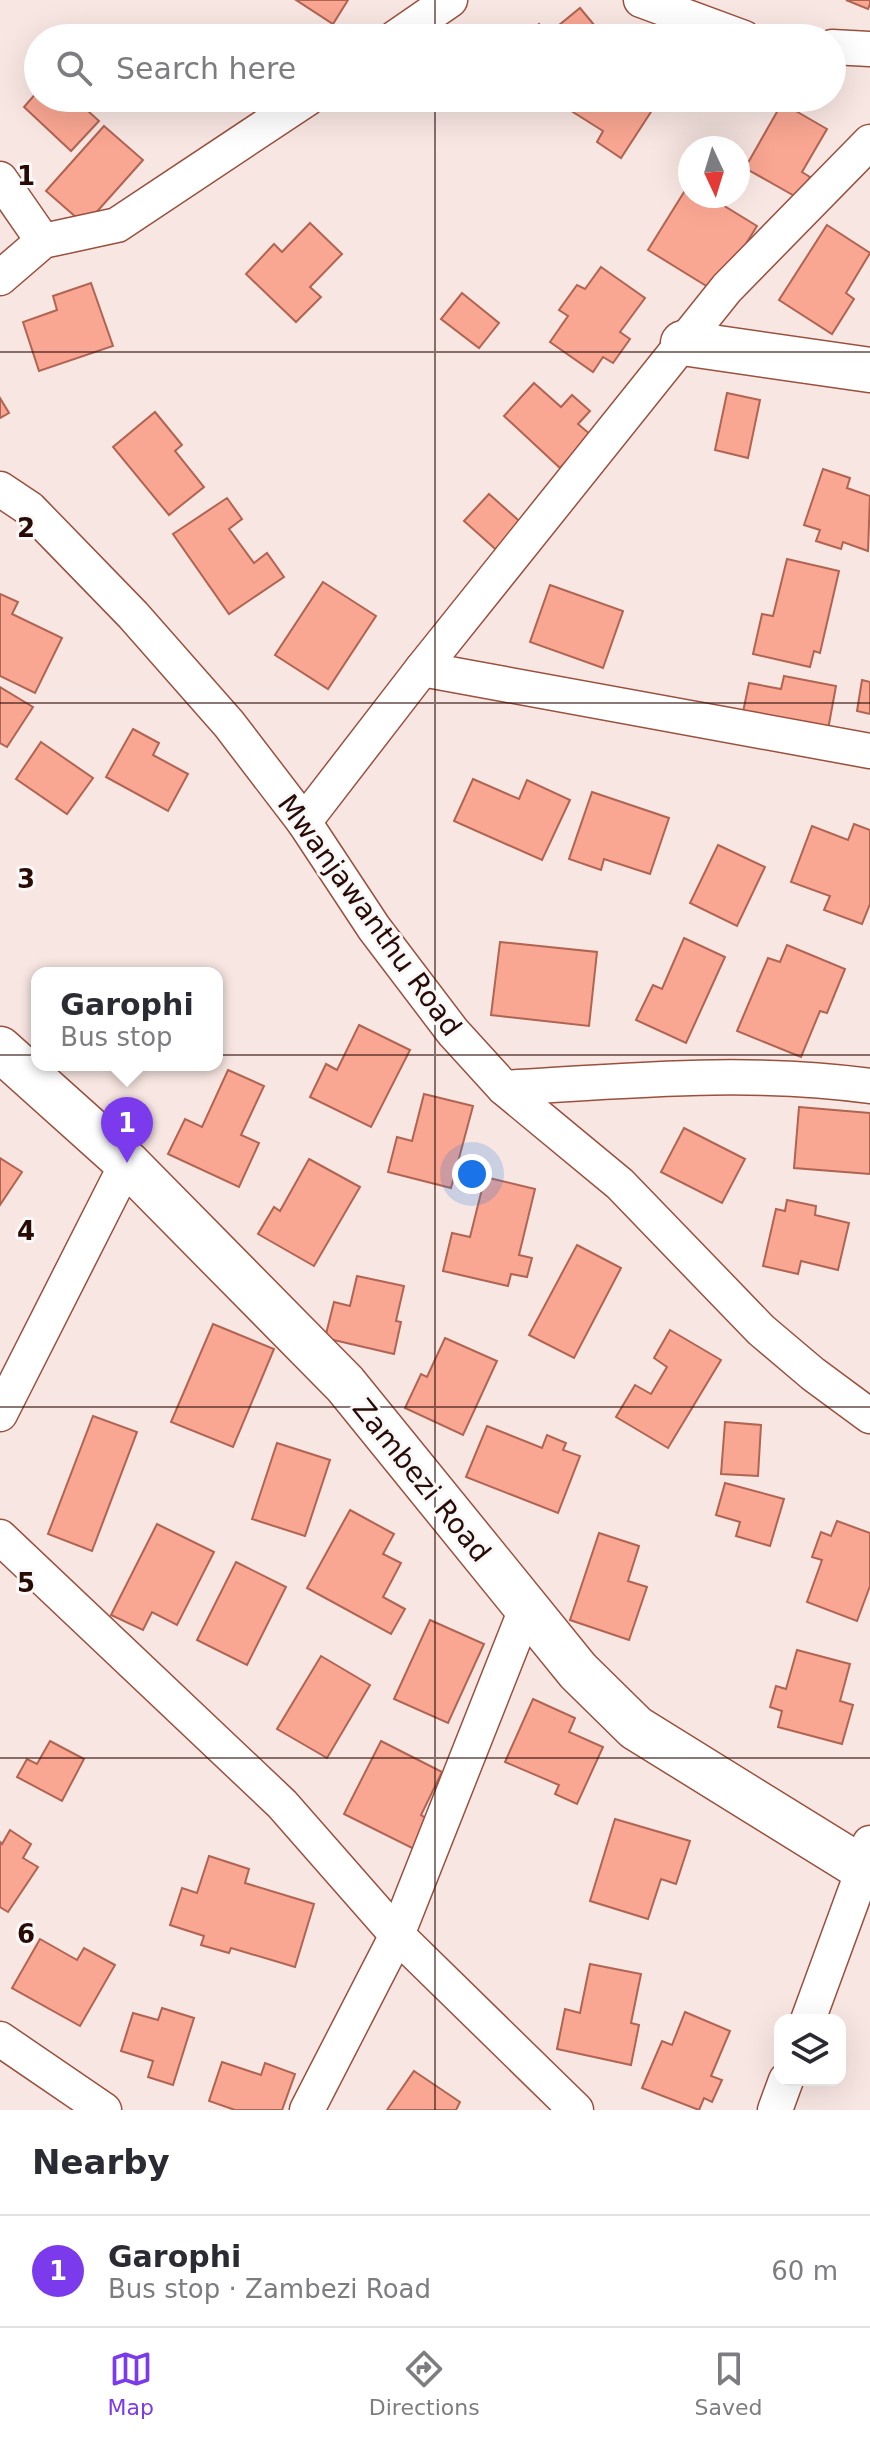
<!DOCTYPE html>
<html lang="en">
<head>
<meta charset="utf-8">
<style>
  body { margin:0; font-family:"DejaVu Sans",sans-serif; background:#f7f7f7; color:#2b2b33 }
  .controls { position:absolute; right:24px; bottom:24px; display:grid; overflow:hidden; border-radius:16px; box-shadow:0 8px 32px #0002 }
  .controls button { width:72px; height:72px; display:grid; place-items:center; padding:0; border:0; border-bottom:2px solid #e1e1e2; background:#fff; color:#2b2b33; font:40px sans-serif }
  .compass { position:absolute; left:678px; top:136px; width:72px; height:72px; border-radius:50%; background:#fff; box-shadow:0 8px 32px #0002; rotate:176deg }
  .you { position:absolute; left:472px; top:1174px; width:28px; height:28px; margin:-20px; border:6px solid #fff; border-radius:50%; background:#1a73e8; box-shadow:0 0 0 12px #1a73e833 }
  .badge { display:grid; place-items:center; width:52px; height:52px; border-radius:50%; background:#7c3aed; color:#fff; font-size:26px; font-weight:700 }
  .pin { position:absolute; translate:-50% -66px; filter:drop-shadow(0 2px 4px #0008) }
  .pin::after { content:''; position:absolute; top:42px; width:28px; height:24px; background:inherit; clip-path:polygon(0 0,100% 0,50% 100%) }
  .popup { position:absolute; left:31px; top:967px; width:192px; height:104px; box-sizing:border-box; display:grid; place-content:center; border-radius:16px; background:#fff; filter:drop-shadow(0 2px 6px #0005); font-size:26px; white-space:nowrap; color:#7c7c81 }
  .popup b { font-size:30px; color:#2b2b33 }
  .popup::after { content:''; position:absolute; left:50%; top:100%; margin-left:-16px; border:16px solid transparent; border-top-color:#fff }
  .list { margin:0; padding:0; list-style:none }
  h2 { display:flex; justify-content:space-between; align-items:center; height:104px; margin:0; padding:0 32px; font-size:34px }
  h2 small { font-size:26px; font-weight:400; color:#7c7c81 }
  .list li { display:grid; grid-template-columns:52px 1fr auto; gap:24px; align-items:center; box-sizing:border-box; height:112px; padding:0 32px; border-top:2px solid #e1e1e2 }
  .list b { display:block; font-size:30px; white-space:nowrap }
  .list p { margin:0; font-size:26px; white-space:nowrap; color:#7c7c81 }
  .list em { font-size:26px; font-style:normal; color:#7c7c81 }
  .icon { flex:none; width:44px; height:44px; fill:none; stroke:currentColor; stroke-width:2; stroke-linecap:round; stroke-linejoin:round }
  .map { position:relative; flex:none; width:870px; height:2110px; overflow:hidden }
  .search { position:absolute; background:#fff; box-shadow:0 8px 32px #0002; left:24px; right:24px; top:24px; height:88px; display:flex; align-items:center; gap:20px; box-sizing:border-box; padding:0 28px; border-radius:44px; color:#7c7c81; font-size:30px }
  .sheet { height:216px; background:#fff }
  nav { display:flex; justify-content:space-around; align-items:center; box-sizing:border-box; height:112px; border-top:2px solid #e1e1e2; background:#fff; font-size:22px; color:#7c7c81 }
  nav a { display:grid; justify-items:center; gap:4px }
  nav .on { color:#7c3aed }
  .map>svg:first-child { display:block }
  .building { fill:#f9a692; stroke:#b06452; stroke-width:2 }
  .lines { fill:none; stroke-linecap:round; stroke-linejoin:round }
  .minor-casing { stroke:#9a503e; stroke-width:37 }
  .tertiary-casing { stroke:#9a503e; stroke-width:47 }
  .minor { stroke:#fff; stroke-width:34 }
  .tertiary { stroke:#fff; stroke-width:44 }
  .grid { fill:none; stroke:#290b05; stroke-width:2; stroke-opacity:0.55 }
  .labels { text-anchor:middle; stroke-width:6; stroke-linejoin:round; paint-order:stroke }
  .street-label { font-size:28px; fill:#290b05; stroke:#f8f8f8 }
  .grid-label { font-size:26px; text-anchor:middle; font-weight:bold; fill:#290b05; stroke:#f8f8f8; stroke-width:6; stroke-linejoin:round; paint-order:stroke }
</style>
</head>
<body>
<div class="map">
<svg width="870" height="2110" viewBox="0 0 870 2110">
  <rect width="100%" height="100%" fill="#f8e6e2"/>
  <g class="building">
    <polygon points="296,0 348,0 333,24"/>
    <polygon points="846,0 870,0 870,4 868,9"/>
    <polygon points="580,8 605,38 522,38 539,24 548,34"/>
    <polygon points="38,91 38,98 74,98 99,121 71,151 24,107"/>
    <polygon points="571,98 660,98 621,158 597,142 603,131 565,107"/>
    <polygon points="782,103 827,129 802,172 810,177 798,198 745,168"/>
    <polygon points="104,126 143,160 85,225 46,191"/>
    <polygon points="689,184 690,196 708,196 757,226 716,292 648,250"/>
    <polygon points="310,223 342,254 310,287 321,297 296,322 246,274 274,244 282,252"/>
    <polygon points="827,225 870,253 846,293 854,299 832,334 779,300"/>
    <polygon points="601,267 645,298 620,332 630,339 613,363 603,357 593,372 550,342 568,316 559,310 577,285 585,289"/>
    <polygon points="91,283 113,346 39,371 23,322 57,310 53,296"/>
    <polygon points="462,293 499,323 479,348 441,319"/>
    <polygon points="534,383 561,407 572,395 590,411 578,424 591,435 560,468 504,416"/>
    <polygon points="727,393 760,400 748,458 715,450"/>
    <polygon points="0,398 9,413 0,418"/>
    <polygon points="155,412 182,445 175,451 204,487 169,515 113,447"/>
    <polygon points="823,469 850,478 847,488 870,496 868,551 843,542 841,549 816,541 820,530 804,525"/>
    <polygon points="489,494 526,527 501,554 464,521"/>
    <polygon points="227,498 242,519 229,529 254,563 267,553 284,577 229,614 173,534"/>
    <polygon points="787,559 839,571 820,653 814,651 810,667 753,654 762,614 773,616"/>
    <polygon points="323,582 376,616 328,689 275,655"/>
    <polygon points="550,585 623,611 603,668 530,642"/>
    <polygon points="0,594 18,602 12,614 62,638 35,693 0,676"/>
    <polygon points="784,676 836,686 827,735 743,712 749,683 781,689"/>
    <polygon points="862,680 870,682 870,714 857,711"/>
    <polygon points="0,687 33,707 7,747 0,743"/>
    <polygon points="133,729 159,743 153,755 188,774 168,811 106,777"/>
    <polygon points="41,742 93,778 67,814 16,779"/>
    <polygon points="473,779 519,799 527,780 570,800 542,860 454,821"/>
    <polygon points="592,792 669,818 650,874 604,859 601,870 569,859"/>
    <polygon points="854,824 870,830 870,904 862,924 824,910 830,896 791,882 812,826 848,840"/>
    <polygon points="718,845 765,867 737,926 690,903"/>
    <polygon points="684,938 725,957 686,1043 636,1020 653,985 662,989"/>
    <polygon points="500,942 597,952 589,1026 491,1015"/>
    <polygon points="787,945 845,969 827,1013 820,1011 801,1057 737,1031 768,958 780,962"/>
    <polygon points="359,1025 410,1050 371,1127 310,1097 326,1064 337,1070"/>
    <polygon points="228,1070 264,1086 241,1135 259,1143 239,1187 168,1154 185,1119 202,1127"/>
    <polygon points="424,1094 473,1106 451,1188 388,1172 397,1137 412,1141"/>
    <polygon points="799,1107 870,1113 870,1174 794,1168"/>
    <polygon points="684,1128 745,1159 722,1203 661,1172"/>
    <polygon points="0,1158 22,1172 0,1205"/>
    <polygon points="309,1159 360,1187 314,1266 258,1234 274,1207 280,1211"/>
    <polygon points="485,1177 535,1189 519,1255 532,1258 527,1277 511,1274 508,1286 443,1271 452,1233 470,1237"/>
    <polygon points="787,1200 816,1206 815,1215 849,1223 838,1270 801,1261 798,1274 763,1266 776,1209 785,1211"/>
    <polygon points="577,1245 621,1268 574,1358 529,1335"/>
    <polygon points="357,1276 404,1286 396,1321 401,1322 394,1354 325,1338 334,1302 350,1306"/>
    <polygon points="213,1324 274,1349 233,1447 171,1422"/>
    <polygon points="670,1330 721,1360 668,1448 616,1417 635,1385 651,1394 667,1367 654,1358"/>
    <polygon points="445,1338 497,1361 463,1435 405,1408 421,1374 427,1377"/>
    <polygon points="93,1416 137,1432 92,1551 48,1534"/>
    <polygon points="725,1422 761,1425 758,1476 721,1474"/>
    <polygon points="487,1426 542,1448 547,1435 566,1443 563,1450 580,1456 558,1513 466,1477"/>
    <polygon points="277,1443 330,1460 305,1536 252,1519"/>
    <polygon points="725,1483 784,1499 770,1546 736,1536 740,1522 716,1515"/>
    <polygon points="350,1510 394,1534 383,1554 401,1563 383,1597 405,1609 391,1634 307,1588"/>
    <polygon points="837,1521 870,1533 870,1586 857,1621 807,1602 822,1560 812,1557 821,1532 831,1536"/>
    <polygon points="157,1524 214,1552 177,1625 152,1612 143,1630 111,1615"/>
    <polygon points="599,1533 639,1546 628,1581 647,1587 629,1640 570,1620"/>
    <polygon points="236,1562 286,1587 247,1665 197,1640"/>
    <polygon points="430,1620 484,1644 448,1723 394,1699"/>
    <polygon points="797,1650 850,1664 840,1701 853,1705 842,1744 778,1727 782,1711 770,1707 776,1686 786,1689"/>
    <polygon points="321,1656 370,1685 327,1758 277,1729"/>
    <polygon points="533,1699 575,1718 569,1732 603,1747 577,1804 555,1794 559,1785 505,1762"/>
    <polygon points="50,1741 84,1759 62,1801 17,1777 27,1759 37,1764"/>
    <polygon points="381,1741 442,1772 421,1815 433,1822 418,1851 344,1814"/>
    <polygon points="615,1819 690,1841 676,1884 661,1879 648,1919 590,1901"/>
    <polygon points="10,1830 31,1844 23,1858 38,1867 8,1912 0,1907 0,1842 2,1844"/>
    <polygon points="209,1856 249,1869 245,1883 314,1904 295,1967 231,1948 229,1953 201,1945 204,1936 170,1925 182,1888 197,1893"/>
    <polygon points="40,1939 77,1960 84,1948 115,1965 80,2026 12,1988"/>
    <polygon points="590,1964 641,1974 631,2023 639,2025 631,2065 557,2049 565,2009 580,2013"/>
    <polygon points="162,2008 194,2018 173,2085 148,2077 153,2061 121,2051 133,2013 158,2020"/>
    <polygon points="685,2012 730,2031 711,2076 722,2080 712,2102 704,2098 699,2110 642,2088 662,2041 672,2045"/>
    <polygon points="222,2062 261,2075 265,2063 295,2074 282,2110 235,2110 209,2101"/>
    <polygon points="414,2071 460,2102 456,2110 387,2110"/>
  </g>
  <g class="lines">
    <defs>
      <g id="minor">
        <polyline points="641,0 744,38"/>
        <polyline points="395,38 450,0"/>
        <polyline points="832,47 870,49"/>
        <polyline points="0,179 43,241"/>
        <polyline points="0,278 43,241 117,225 308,98"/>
        <polyline points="0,489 30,509 133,615 229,724 304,822 374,928 453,1032 504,1088 620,1184 761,1330 813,1374 870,1416"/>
        <polyline points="422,669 870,751"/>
        <polyline points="304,822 422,669 727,288 870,142"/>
        <path d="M504,1088c121,-7 245,-19 366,-2"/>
        <polyline points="0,1414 127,1163"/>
        <polyline points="0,1537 282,1804 397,1935 576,2110"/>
        <polyline points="808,2020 863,1870 870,1843"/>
        <polyline points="0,2039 104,2110"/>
        <polyline points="307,2110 397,1935 526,1609"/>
        <polyline points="775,2110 786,2080"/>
      </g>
      <g id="tertiary">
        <polyline points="683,343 870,370"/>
        <polyline points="0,1049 127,1163 345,1384 578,1671 636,1728 870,1873"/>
      </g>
    </defs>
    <use href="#minor" class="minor-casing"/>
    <use href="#tertiary" class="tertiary-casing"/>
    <use href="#minor" class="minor"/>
    <use href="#tertiary" class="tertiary"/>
  </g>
  <path class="grid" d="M435,0v38M435,98v2012M0,352h870M0,703h870M0,1055h870M0,1407h870M0,1758h870"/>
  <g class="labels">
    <g class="street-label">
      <text transform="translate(370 915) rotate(54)" y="10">Mwanjawanthu Road</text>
      <text transform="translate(422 1480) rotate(51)" y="10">Zambezi Road</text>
    </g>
  </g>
  <g class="grid-label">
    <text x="26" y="185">1</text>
    <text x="26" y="537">2</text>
    <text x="26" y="888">3</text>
    <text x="26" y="1240">4</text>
    <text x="26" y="1592">5</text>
    <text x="26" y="1943">6</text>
  </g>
</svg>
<div class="controls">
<button><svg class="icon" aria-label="layers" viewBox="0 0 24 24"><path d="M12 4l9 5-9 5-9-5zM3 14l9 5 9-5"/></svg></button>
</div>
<svg class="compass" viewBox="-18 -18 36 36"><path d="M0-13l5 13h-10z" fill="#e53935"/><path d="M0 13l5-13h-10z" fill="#7c7c81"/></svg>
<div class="you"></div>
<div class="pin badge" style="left:127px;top:1163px">1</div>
<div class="popup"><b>Garophi</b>Bus stop</div>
<div class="search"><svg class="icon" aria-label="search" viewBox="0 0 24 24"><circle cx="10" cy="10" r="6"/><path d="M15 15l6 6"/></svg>Search here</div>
</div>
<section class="sheet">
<h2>Nearby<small></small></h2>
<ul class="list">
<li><span class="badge">1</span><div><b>Garophi</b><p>Bus stop · Zambezi Road</p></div><em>60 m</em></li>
</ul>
</section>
<nav>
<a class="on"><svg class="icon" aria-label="map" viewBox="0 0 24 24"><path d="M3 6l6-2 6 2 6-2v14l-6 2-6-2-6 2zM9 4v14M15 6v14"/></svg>Map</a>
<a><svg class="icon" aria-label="directions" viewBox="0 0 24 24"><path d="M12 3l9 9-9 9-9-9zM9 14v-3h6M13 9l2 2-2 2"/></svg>Directions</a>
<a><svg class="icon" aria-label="saved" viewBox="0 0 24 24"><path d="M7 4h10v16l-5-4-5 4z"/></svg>Saved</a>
</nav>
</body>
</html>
